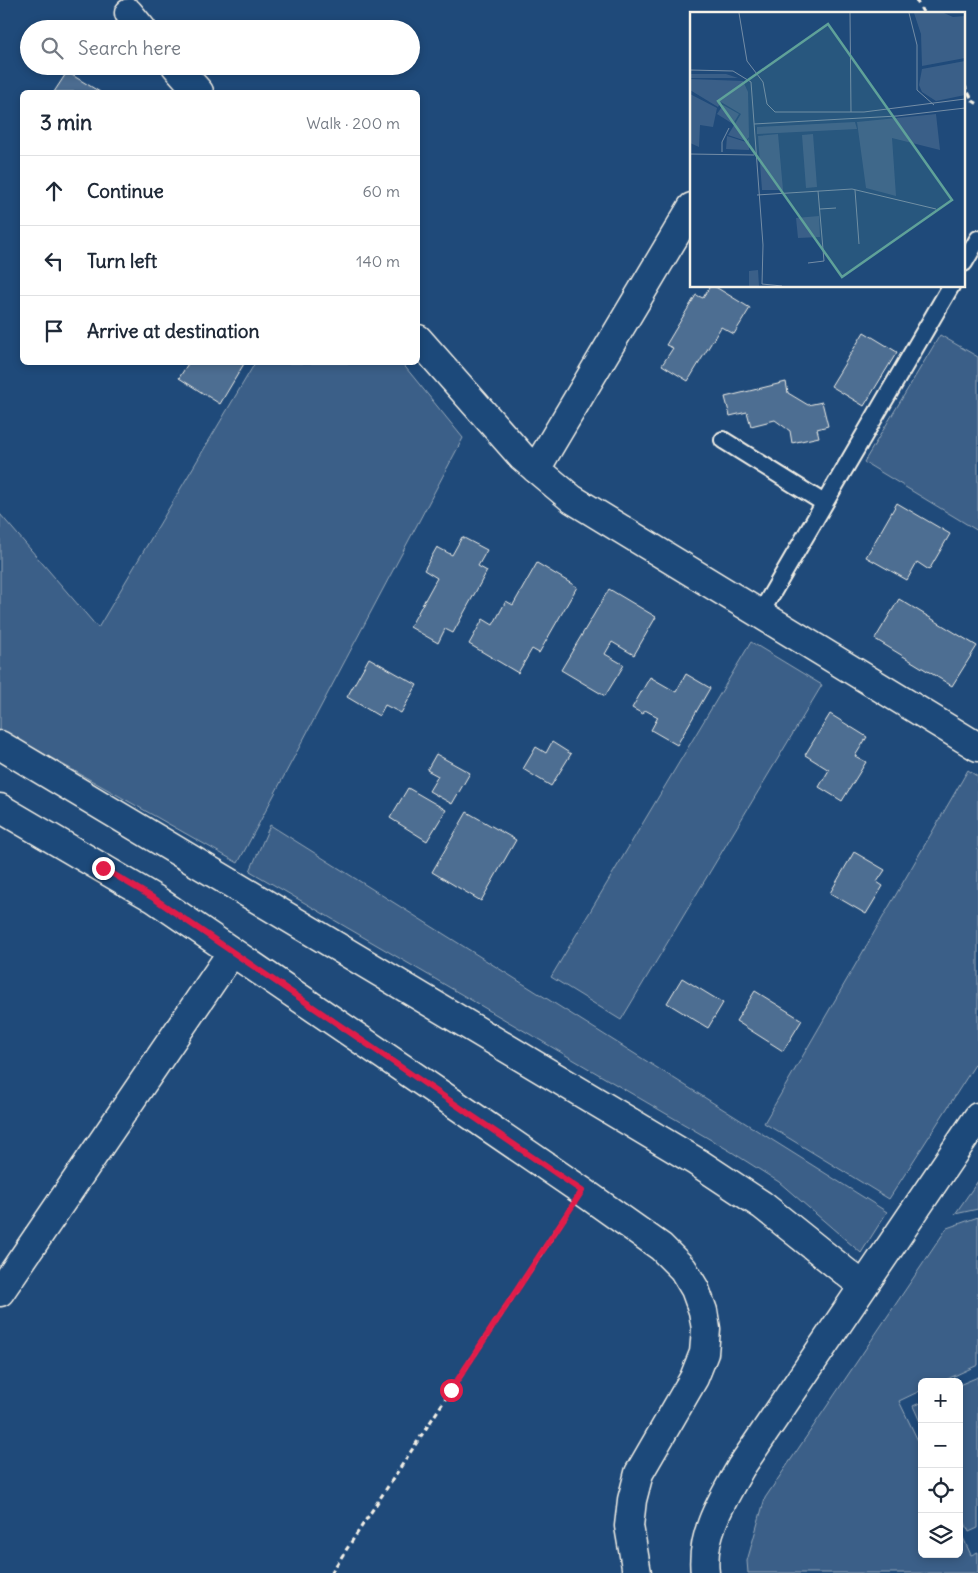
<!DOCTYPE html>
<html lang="en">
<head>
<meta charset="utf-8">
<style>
  body { margin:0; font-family:Delius,sans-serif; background:#f2f2f3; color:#1f2937 }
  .controls { position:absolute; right:15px; bottom:15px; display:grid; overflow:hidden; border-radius:8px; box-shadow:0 2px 8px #0003 }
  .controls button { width:45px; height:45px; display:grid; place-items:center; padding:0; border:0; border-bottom:1px solid #e0e1e3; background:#fff; color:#1f2937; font:25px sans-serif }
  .stop { position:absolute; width:15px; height:15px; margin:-11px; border:4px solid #e11d48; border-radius:50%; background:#fff }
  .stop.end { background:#e11d48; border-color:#fff; box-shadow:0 1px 5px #0008 }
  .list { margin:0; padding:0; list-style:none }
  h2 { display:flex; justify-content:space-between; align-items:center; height:65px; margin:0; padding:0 20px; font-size:21px }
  h2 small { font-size:16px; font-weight:400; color:#747a83 }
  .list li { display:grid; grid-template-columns:32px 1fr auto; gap:15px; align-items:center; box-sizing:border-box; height:70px; padding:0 20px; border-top:1px solid #e0e1e3 }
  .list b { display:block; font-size:19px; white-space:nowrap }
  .list em { font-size:16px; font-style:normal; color:#747a83 }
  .icon { flex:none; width:28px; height:28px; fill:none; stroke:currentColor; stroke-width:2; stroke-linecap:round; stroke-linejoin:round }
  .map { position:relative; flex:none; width:978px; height:1573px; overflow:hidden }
  .search { position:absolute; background:#fff; box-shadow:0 2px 8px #0003; left:20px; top:20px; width:400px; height:55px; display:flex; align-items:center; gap:12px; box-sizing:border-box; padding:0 18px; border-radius:28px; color:#747a83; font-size:19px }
  .panel { position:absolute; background:#fff; box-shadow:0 2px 8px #0003; left:20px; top:90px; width:400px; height:275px; border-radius:8px }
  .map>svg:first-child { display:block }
  .green { fill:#3a5f88; stroke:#97a8b8 }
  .building { fill:#4d6e92; stroke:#f4f1e8 }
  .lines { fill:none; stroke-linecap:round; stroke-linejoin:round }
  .lane-casing { stroke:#f4f1e8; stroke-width:20 }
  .street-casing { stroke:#f4f1e8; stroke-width:31 }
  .secondary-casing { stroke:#f4f1e8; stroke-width:31 }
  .path { stroke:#f4f1e8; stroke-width:3; stroke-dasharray:5 4; stroke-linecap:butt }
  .lane { stroke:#1f4a7a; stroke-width:16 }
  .street { stroke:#1f4a7a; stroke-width:28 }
  .secondary { stroke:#1f4a7a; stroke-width:28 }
  .route { stroke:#e11d48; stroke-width:6 }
  .inset-road { fill:none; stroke:#748da6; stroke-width:1 }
  .view { fill:#5fa199; fill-opacity:0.15; stroke:#5fa199; stroke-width:2.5 }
  .inset-edge { fill:none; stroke:#f4f1e8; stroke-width:2.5 }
</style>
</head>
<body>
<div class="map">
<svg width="978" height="1573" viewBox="0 0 978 1573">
  <rect width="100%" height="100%" fill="#1f4a7a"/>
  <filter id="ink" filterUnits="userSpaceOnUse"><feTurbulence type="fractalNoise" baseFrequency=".02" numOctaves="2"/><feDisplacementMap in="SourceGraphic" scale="10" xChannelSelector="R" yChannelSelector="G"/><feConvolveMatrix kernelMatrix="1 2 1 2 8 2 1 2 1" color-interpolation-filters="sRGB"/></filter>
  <g filter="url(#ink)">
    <g class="green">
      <polygon points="940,335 978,357 978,531 864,462"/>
      <polygon points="255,363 402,363 463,438 238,863 0,729 0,514 98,628"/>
      <polygon points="751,642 822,685 621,1020 551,977"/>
      <polygon points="968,770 978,777 978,1060 889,1199 764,1123"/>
      <polygon points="270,825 887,1212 861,1253 779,1182 730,1151 250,871"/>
      <polygon points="978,1181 978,1209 955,1214"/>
      <polygon points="978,1217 978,1365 941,1382 922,1382 922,1390 899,1401 922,1449 922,1554 959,1554 959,1529 971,1555 978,1552 978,1573 748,1573 747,1561 765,1498 947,1228"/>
      <polygon points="978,1377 978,1528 969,1532 959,1509 959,1385"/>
      <polygon points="922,1402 922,1426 913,1406"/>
    </g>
    <g class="building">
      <polygon points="67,72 100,92 54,92"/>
      <polygon points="710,286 714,286 750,308 734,334 721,327 688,381 662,365 673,348 666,345 696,295 703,298"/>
      <polygon points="864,332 897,352 864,406 831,386"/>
      <polygon points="189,362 245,362 220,404 179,378"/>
      <polygon points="786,382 788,393 808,405 822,402 828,426 817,429 819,437 792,443 790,431 775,420 751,426 747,412 730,416 725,397"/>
      <polygon points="897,503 950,534 929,570 917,562 907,580 866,557"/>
      <polygon points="462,537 487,550 478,566 487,571 453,633 445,629 438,643 410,627 437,578 424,570 437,547 452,555"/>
      <polygon points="537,563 577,587 539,653 532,649 518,673 469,644 483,619 493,625 506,601 513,605"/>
      <polygon points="609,589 656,617 634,655 612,642 605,654 624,665 605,696 561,670"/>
      <polygon points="899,599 977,646 952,686 875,639"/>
      <polygon points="369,658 417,685 401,713 385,705 379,716 347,697"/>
      <polygon points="686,674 710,688 677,745 651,730 658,717 645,710 643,714 632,708 650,677 676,692"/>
      <polygon points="830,714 867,737 855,756 866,762 842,801 819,787 829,770 805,755"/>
      <polygon points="552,742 571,754 551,786 523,769 536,747 546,753"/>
      <polygon points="436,754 470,773 452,804 429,791 438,776 427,770"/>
      <polygon points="408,788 446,810 427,841 390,818"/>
      <polygon points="467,812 516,840 481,901 432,872"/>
      <polygon points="854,852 885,870 877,882 883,886 866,914 830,893"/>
      <polygon points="682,978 723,1003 708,1028 667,1003"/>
      <polygon points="755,991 802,1020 783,1051 736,1021"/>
    </g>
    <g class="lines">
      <defs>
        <g id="lane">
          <polyline points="964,263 978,239"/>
          <polyline points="723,440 824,503"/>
          <polyline points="760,614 951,286"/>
        </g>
        <g id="street">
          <polyline points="129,13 142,29"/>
          <polyline points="176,66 199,92"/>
          <polyline points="418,339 522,457 572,499 978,747"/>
          <polyline points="536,469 692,207"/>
          <polyline points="0,808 155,899 582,1191 661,1247 683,1269 695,1289 703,1311 706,1329 704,1353 694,1378 639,1473 632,1500 629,1526 637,1573"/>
          <polyline points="0,1292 232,952"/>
        </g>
        <g id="secondary">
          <polyline points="0,745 697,1162 762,1205 863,1286"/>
          <path d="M705,1573c-5,-38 18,-74 36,-106l237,-350"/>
        </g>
      </defs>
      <use href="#lane" class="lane-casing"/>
      <use href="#street" class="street-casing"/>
      <use href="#secondary" class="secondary-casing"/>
      <g class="path">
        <polyline points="916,0 924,14"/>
        <polyline points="964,85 973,101 978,104"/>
        <polyline points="331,1573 567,1214"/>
      </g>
      <use href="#lane" class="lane"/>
      <use href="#street" class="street"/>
      <use href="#secondary" class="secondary"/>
    </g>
  </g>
  <g class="lines" filter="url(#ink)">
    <polyline class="route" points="103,868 155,899 582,1191 451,1390"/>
  </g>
  <g transform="translate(690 12)">
    <rect width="275" height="275" fill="#1f4a7a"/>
    <path d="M224,1h30l9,4 12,-1v42l-43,8 -1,-32zM275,49v34l-29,6 -14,-9 -3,-7 3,-16zM0,62h36l12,4h-48zM0,67l53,2 5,11 1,45 -3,4 -18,-6 13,-21 -20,-12 -3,5 -28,-17zM0,82l27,14 -4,19 -13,-2 -1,22 -9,-4zM33,93l16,9 -6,10 -16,-10zM246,102l4,36 -48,-12 4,58 -30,-8 -9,-66zM165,110l2,7 -100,5v-7zM88,122l5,56h-21l-4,-54zM123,122l4,53 -11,1 -4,-53zM37,124l19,6 3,-3v11l-23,-1zM129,204l1,21 -22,1 -2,-20zM68,258l1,16h-10v-15z" fill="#3a5f88"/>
    <path class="inset-road" d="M49,1l8,48 16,21 4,22 8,8h89l101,-13M160,1l1,99M219,1l8,32v45l17,15M0,58l43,1 18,11 12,163 -1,39 20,2M64,112l143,-8 68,-8M32,140v-10l7,-14M0,142l64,1M165,178l4,54M67,183l95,-6 84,20M130,197l16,-1M118,251l16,-2 -6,-70"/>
    <path class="view" d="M138,12l124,176 -110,77 -124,-176z"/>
    <rect width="275" height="275" class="inset-edge"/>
  </g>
</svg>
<div class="controls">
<button>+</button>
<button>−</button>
<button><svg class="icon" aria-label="locate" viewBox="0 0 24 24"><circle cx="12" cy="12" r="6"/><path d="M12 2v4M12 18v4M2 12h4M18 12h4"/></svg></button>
<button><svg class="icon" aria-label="layers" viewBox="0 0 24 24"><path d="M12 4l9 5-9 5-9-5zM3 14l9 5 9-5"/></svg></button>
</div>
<div class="stop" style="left:451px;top:1390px"></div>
<div class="stop end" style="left:103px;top:868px"></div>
<div class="search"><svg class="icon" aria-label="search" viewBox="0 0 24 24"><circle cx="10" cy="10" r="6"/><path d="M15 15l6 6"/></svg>Search here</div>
<section class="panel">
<h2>3 min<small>Walk · 200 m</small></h2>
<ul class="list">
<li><svg class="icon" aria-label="ahead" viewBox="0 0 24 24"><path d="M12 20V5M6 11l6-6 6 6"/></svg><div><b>Continue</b></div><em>60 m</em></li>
<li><svg class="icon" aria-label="left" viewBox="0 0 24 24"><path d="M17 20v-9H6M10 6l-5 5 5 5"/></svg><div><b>Turn left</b></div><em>140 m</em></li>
<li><svg class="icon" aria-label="arrive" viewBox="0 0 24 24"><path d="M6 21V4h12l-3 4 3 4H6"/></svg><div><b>Arrive at destination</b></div></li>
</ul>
</section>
</div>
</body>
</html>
